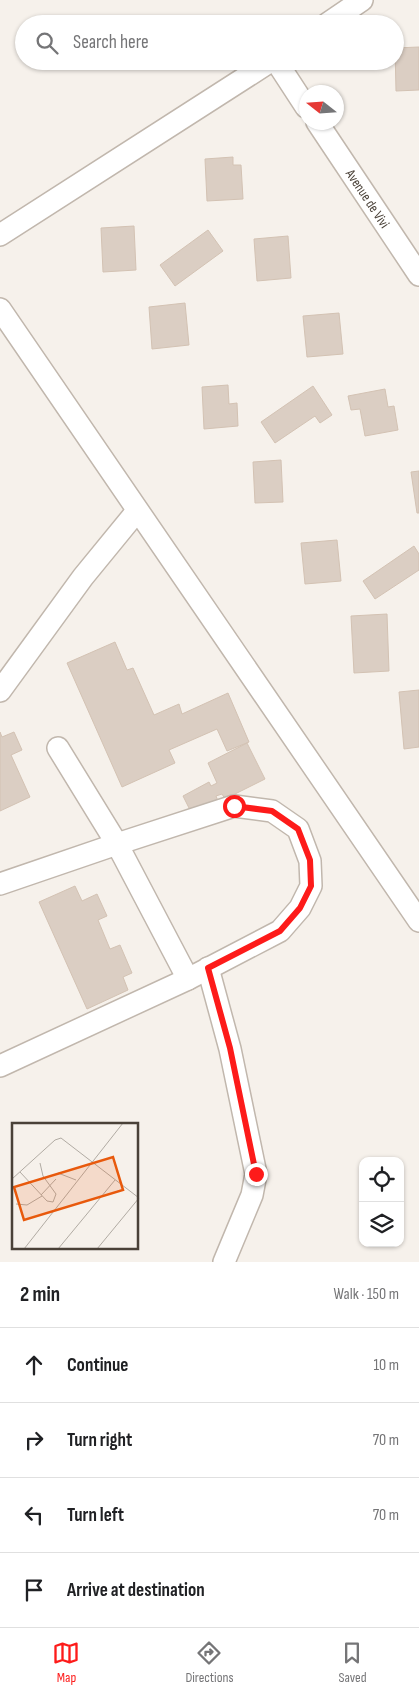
<!DOCTYPE html>
<html lang="en">
<head>
<meta charset="utf-8">
<style>
  body { margin:0; font-family:"Sofia Sans Condensed",sans-serif; background:#f2f2f2; color:#202124 }
  .controls { position:absolute; right:15px; bottom:15px; display:grid; overflow:hidden; border-radius:10px; box-shadow:0 1px 4px #0004 }
  .controls button { width:45px; height:45px; display:grid; place-items:center; padding:0; border:0; border-bottom:1px solid #e0e0e0; background:#fff; color:#202124; font:25px sans-serif }
  .compass { position:absolute; left:299px; top:85px; width:45px; height:45px; border-radius:50%; background:#fff; box-shadow:0 1px 4px #0004; rotate:287deg }
  .stop { position:absolute; width:15px; height:15px; margin:-11px; border:4px solid #fd1b1a; border-radius:50%; background:#fff }
  .stop.end { background:#fd1b1a; border-color:#fff; box-shadow:0 1px 5px #0008 }
  .list { margin:0; padding:0; list-style:none }
  h2 { display:flex; justify-content:space-between; align-items:center; height:65px; margin:0; padding:0 20px; font-size:21px }
  h2 small { font-size:16px; font-weight:400; color:#757577 }
  .list li { display:grid; grid-template-columns:32px 1fr auto; gap:15px; align-items:center; box-sizing:border-box; height:75px; padding:0 20px; border-top:1px solid #e0e0e0 }
  .list b { display:block; font-size:19px; white-space:nowrap }
  .list em { font-size:16px; font-style:normal; color:#757577 }
  .icon { flex:none; width:28px; height:28px; fill:none; stroke:currentColor; stroke-width:2; stroke-linecap:round; stroke-linejoin:round }
  .map { position:relative; flex:none; width:419px; height:1262px; overflow:hidden }
  .search { position:absolute; background:#fff; box-shadow:0 1px 4px #0004; left:15px; right:15px; top:15px; height:55px; display:flex; align-items:center; gap:12px; box-sizing:border-box; padding:0 18px; border-radius:28px; color:#757577; font-size:19px }
  .sheet { height:365px; background:#fff }
  nav { display:flex; justify-content:space-around; align-items:center; box-sizing:border-box; height:70px; border-top:1px solid #e0e0e0; background:#fff; font-size:14px; color:#757577 }
  nav a { display:grid; justify-items:center; gap:2px }
  nav .on { color:#fd1b1a }
  .map>svg:first-child { display:block }
  .building { fill:#dbcec3; stroke:#d3c2b3 }
  .lines { fill:none; stroke-linecap:round; stroke-linejoin:round }
  .street-casing { stroke:#c1b7ad; stroke-width:24 }
  .street { stroke:#fff; stroke-width:21 }
  .route { stroke:#fd1b1a; stroke-width:6 }
  .labels { text-anchor:middle; stroke-width:4; stroke-linejoin:round; paint-order:stroke }
  .street-label { font-size:14px; fill:#4a4138; stroke:#fff }
  .inset-road { fill:none; stroke:#b1aba3; stroke-width:1 }
  .view { fill:#e8590c; fill-opacity:0.15; stroke:#e8590c; stroke-width:2.5 }
  .inset-edge { fill:none; stroke:#4a4138; stroke-width:2.5 }
</style>
</head>
<body>
<div class="map">
<svg width="419" height="1262" viewBox="0 0 419 1262">
  <rect width="100%" height="100%" fill="#f6f1eb"/>
  <g class="building">
    <polygon points="419,47 419,90 396,91 395,48"/>
    <polygon points="233,157 233,165 241,165 243,199 207,201 205,159"/>
    <polygon points="134,226 136,270 103,272 101,228"/>
    <polygon points="208,230 223,251 175,286 160,265"/>
    <polygon points="288,236 291,278 257,281 254,239"/>
    <polygon points="185,303 189,345 152,349 149,307"/>
    <polygon points="339,313 343,354 307,357 303,316"/>
    <polygon points="228,385 229,404 237,403 238,426 204,429 202,387"/>
    <polygon points="313,386 332,415 320,423 315,416 275,443 261,422"/>
    <polygon points="385,389 388,407 394,406 398,430 365,436 360,409 351,410 348,396"/>
    <polygon points="281,460 283,502 255,503 253,462"/>
    <polygon points="419,471 419,513 417,513 411,472"/>
    <polygon points="337,540 341,581 305,584 301,543"/>
    <polygon points="414,546 419,554 419,570 375,599 363,581"/>
    <polygon points="387,614 389,671 354,673 351,616"/>
    <polygon points="115,642 127,670 133,668 154,715 179,704 182,714 228,693 249,742 227,751 217,729 169,750 175,763 122,787 67,663"/>
    <polygon points="419,690 419,747 404,749 399,692"/>
    <polygon points="0,732 2,737 14,732 22,750 11,755 30,797 0,811"/>
    <polygon points="247,743 265,779 225,799 222,794 216,796 218,801 192,814 183,796 209,782 211,786 217,783 208,763"/>
    <polygon points="75,886 82,901 97,894 107,916 98,920 110,949 120,945 132,973 123,977 128,990 87,1009 39,902"/>
  </g>
  <g class="lines">
    <defs>
      <g id="street">
        <polyline points="327,24 362,0"/>
        <polyline points="276,61 306,107"/>
        <path id="s1" d="M317,122l102,153"/>
        <polyline points="0,235 271,61"/>
        <polyline points="0,309 419,921"/>
        <polyline points="0,691 83,577 137,511"/>
        <polyline points="58,748 117,844 188,979"/>
        <polyline points="0,884 117,844 234,806 272,811 298,829 310,861 311,886 300,908 280,931 188,979 0,1066"/>
        <polyline points="208,968 230,1049 256,1174 252,1195 224,1262"/>
      </g>
    </defs>
    <use href="#street" class="street-casing"/>
    <use href="#street" class="street"/>
  </g>
  <g class="lines">
    <polyline class="route" points="234,806 272,811 298,829 310,860 311,886 300,908 280,931 208,968 230,1048 256,1174"/>
  </g>
  <g class="labels">
    <g class="street-label">
      <text dy="5" stroke="none"><textPath href="#s1" startOffset="92">Avenue de Vivi</textPath></text>
    </g>
  </g>
  <g transform="translate(12 1123)">
    <rect width="126" height="126" fill="#f6f1eb"/>
    <path class="inset-road" d="M8,49l27,29 6,1 3,-8 -13,-18 -3,-13M46,50l18,7M0,56l43,-39 6,-2 78,60M29,72l15,-16M4,81l11,1 15,-9M12,126l99,-126M46,126l57,-69M85,126l42,-51"/>
    <path class="view" d="M101,34l10,33 -99,30 -10,-33z"/>
    <rect width="126" height="126" class="inset-edge"/>
  </g>
</svg>
<div class="controls">
<button><svg class="icon" aria-label="locate" viewBox="0 0 24 24"><circle cx="12" cy="12" r="6"/><path d="M12 2v4M12 18v4M2 12h4M18 12h4"/></svg></button>
<button><svg class="icon" aria-label="layers" viewBox="0 0 24 24"><path d="M12 4l9 5-9 5-9-5zM3 14l9 5 9-5"/></svg></button>
</div>
<svg class="compass" viewBox="-18 -18 36 36"><path d="M0-13l5 13h-10z" fill="#e53935"/><path d="M0 13l5-13h-10z" fill="#757577"/></svg>
<div class="stop" style="left:234px;top:806px"></div>
<div class="stop end" style="left:256px;top:1174px"></div>
<div class="search"><svg class="icon" aria-label="search" viewBox="0 0 24 24"><circle cx="10" cy="10" r="6"/><path d="M15 15l6 6"/></svg>Search here</div>
</div>
<section class="sheet">
<h2>2 min<small>Walk · 150 m</small></h2>
<ul class="list">
<li><svg class="icon" aria-label="ahead" viewBox="0 0 24 24"><path d="M12 20V5M6 11l6-6 6 6"/></svg><div><b>Continue</b></div><em>10 m</em></li>
<li><svg class="icon" aria-label="right" viewBox="0 0 24 24"><path d="M7 20v-9h11M14 6l5 5-5 5"/></svg><div><b>Turn right</b></div><em>70 m</em></li>
<li><svg class="icon" aria-label="left" viewBox="0 0 24 24"><path d="M17 20v-9H6M10 6l-5 5 5 5"/></svg><div><b>Turn left</b></div><em>70 m</em></li>
<li><svg class="icon" aria-label="arrive" viewBox="0 0 24 24"><path d="M6 21V4h12l-3 4 3 4H6"/></svg><div><b>Arrive at destination</b></div></li>
</ul>
</section>
<nav>
<a class="on"><svg class="icon" aria-label="map" viewBox="0 0 24 24"><path d="M3 6l6-2 6 2 6-2v14l-6 2-6-2-6 2zM9 4v14M15 6v14"/></svg>Map</a>
<a><svg class="icon" aria-label="directions" viewBox="0 0 24 24"><path d="M12 3l9 9-9 9-9-9zM9 14v-3h6M13 9l2 2-2 2"/></svg>Directions</a>
<a><svg class="icon" aria-label="saved" viewBox="0 0 24 24"><path d="M7 4h10v16l-5-4-5 4z"/></svg>Saved</a>
</nav>
</body>
</html>
